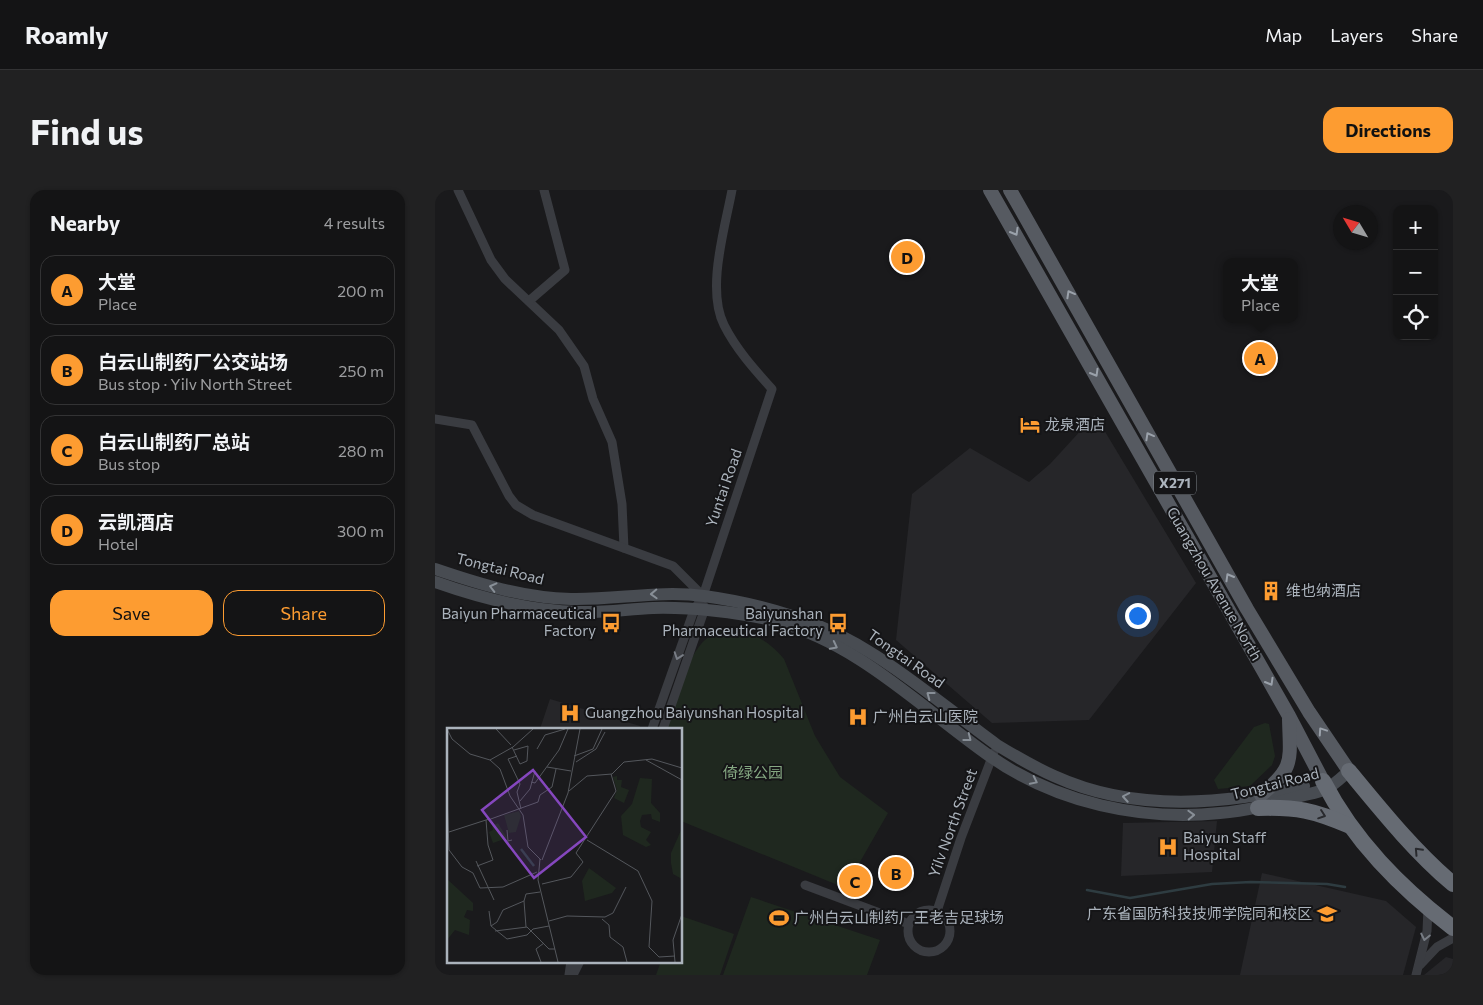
<!DOCTYPE html>
<html lang="en">
<head>
<meta charset="utf-8">
<style>
  body { margin:0; font-family:Commissioner,"Noto Sans SC",sans-serif; background:#212122; color:#f1f3f6 }
  .controls { position:absolute; right:15px; top:15px; display:grid; overflow:hidden; border-radius:10px; box-shadow:0 1px 4px #0004 }
  .controls button { width:45px; height:45px; display:grid; place-items:center; padding:0; border:0; border-bottom:1px solid #333334; background:#141415; color:#f1f3f6; font:25px sans-serif }
  .compass { position:absolute; left:898px; top:15px; width:45px; height:45px; border-radius:50%; background:#141415; box-shadow:0 1px 4px #0004; rotate:308deg }
  .you { position:absolute; left:702px; top:425px; width:18px; height:18px; margin:-12px; border:4px solid #fff; border-radius:50%; background:#1a73e8; box-shadow:0 0 0 8px #1a73e833 }
  .badge { display:grid; place-items:center; width:32px; height:32px; border-radius:50%; background:#fd9c31; color:#111; font-size:16px; font-weight:700 }
  .pin { position:absolute; translate:-50% -50%; border:2px solid #fff; box-shadow:0 1px 5px #0006 }
  .popup { position:absolute; left:788px; top:68px; width:75px; height:65px; box-sizing:border-box; display:grid; place-content:center; border-radius:10px; background:#141415; filter:drop-shadow(0 1px 4px #0005); font-size:16px; white-space:nowrap; color:#9d9ea0 }
  .popup b { font-size:19px; color:#f1f3f6 }
  .popup::after { content:''; position:absolute; left:50%; top:100%; margin-left:-10px; border:10px solid transparent; border-top-color:#141415 }
  .list { margin:0; padding:0; list-style:none }
  h2 { display:flex; justify-content:space-between; align-items:center; height:65px; margin:0; padding:0 20px; font-size:21px }
  h2 small { font-size:16px; font-weight:400; color:#9d9ea0 }
  .list li { display:grid; grid-template-columns:32px 1fr auto; gap:15px; align-items:center; box-sizing:border-box; height:70px; margin:0 10px 10px; padding:0 10px; border:1px solid #333334; border-radius:15px }
  .list b { display:block; font-size:19px; white-space:nowrap }
  .list p { margin:0; font-size:16px; white-space:nowrap; color:#9d9ea0 }
  .list em { font-size:16px; font-style:normal; color:#9d9ea0 }
  .actions { display:flex; gap:10px; padding:15px 20px }
  .actions a { flex:1; padding:11px 0; border:1px solid #fd9c31; border-radius:15px; text-align:center; font-size:18px; color:#fd9c31 }
  .actions .main { background:#fd9c31; color:#111 }
  .icon { flex:none; width:28px; height:28px; fill:none; stroke:currentColor; stroke-width:2; stroke-linecap:round; stroke-linejoin:round }
  .map { position:relative; flex:none; width:1018px; height:785px; overflow:hidden; border-radius:15px }
  header { display:flex; align-items:center; gap:30px; box-sizing:border-box; height:70px; padding:0 25px; background:#141415; border-bottom:1px solid #333334 }
  header strong { font-size:24px }
  nav { display:flex; gap:28px; margin-inline-start:auto; font-size:18px }
  .intro { display:flex; align-items:center; justify-content:space-between; box-sizing:border-box; height:120px; padding:0 30px }
  h1 { margin:0; font-size:35px }
  .button { padding:12px 22px; border-radius:15px; background:#fd9c31; color:#111; font-size:18px; font-weight:700 }
  main { display:flex; gap:30px; padding:0 30px }
  aside { flex:1; background:#141415; border-radius:15px; box-shadow:0 1px 4px #0004 }
  .map>svg:first-child { display:block }
  .built { fill:#262629 }
  .green { fill:#1f281f }
  .lines { fill:none; stroke-linecap:round; stroke-linejoin:round }
  .stream { stroke:#2e3c41; stroke-width:2.5 }
  .street { stroke:#3a3c41; stroke-width:9 }
  .secondary { stroke:#484c52; stroke-width:12 }
  .primary { stroke:#565a61; stroke-width:14 }
  .highway { stroke:#666b73; stroke-width:16 }
  .oneway { stroke:#9aa1aa }
  .oneway2 { stroke:#888f97 }
  .oneway3 { stroke:#787d85 }
  .oneway4 { stroke:#292a2e }
  .labels { text-anchor:middle; stroke-width:4; stroke-linejoin:round; paint-order:stroke }
  .shield { fill:#151517; stroke:#7e848a; stroke-width:1 }
  .shield-label { font-size:14px; font-weight:bold; fill:#abb3bc }
  .poi-label { font-size:15px; fill:#abb3bc; stroke:#151517; text-anchor:start }
  .street-label { font-size:15px; fill:#abb3bc; stroke:#151517 }
  .park-label { font-size:15px; fill:#85a882; stroke:#151517 }
  .inset-river { fill:none; stroke:#2e3c41; stroke-width:2.5 }
  .inset-road { fill:none; stroke:#54575c; stroke-width:1 }
  .view { fill:#8547be; fill-opacity:0.15; stroke:#8547be; stroke-width:2.5 }
  .inset-edge { fill:none; stroke:#abb3bc; stroke-width:2.5 }
</style>
</head>
<body>
<header>
<strong>Roamly</strong>
<nav><a>Map</a><a>Layers</a><a>Share</a></nav>
</header>
<div class="intro"><h1>Find us</h1><a class="button">Directions</a></div>
<main>
<aside>
<h2>Nearby<small>4 results</small></h2>
<ul class="list">
<li><span class="badge">A</span><div><b>大堂</b><p>Place</p></div><em>200 m</em></li>
<li><span class="badge">B</span><div><b>白云山制药厂公交站场</b><p>Bus stop · Yilv North Street</p></div><em>250 m</em></li>
<li><span class="badge">C</span><div><b>白云山制药厂总站</b><p>Bus stop</p></div><em>280 m</em></li>
<li><span class="badge">D</span><div><b>云凯酒店</b><p>Hotel</p></div><em>300 m</em></li>
</ul>
<div class="actions"><a class="main">Save</a><a>Share</a></div>
</aside>
<div class="map">
<svg width="1018" height="785" viewBox="0 0 1018 785">
  <rect width="100%" height="100%" fill="#1a1a1c"/>
  <g class="built">
    <polygon points="660,225 761,393 654,530 557,533 461,450 477,304 535,258 594,292 615,274"/>
    <polygon points="115,509 205,536 204,539 105,539"/>
    <polygon points="782,631 777,682 686,686 688,633"/>
    <polygon points="827,683 951,711 981,737 968,785 805,785"/>
    <polygon points="1011,767 1018,769 1018,785 989,785"/>
  </g>
  <g class="green">
    <path d="M299,438c20,5 37,15 50,31l31,77 25,41 48,36 -43,75 -164,-67v-92h-14c5,-15 10,-30 15,-45 10,-29 18,-52 52,-56z"/>
    <polygon points="830,533 834,534 840,566 837,575 815,596 783,599 779,590 819,537"/>
    <polygon points="316,707 445,750 432,785 288,785"/>
    <polygon points="246,726 299,744 285,785 221,785 226,771 246,771"/>
  </g>
  <g class="lines">
    <polyline class="stream" points="652,700 695,708 777,694 816,692 892,694 910,697"/>
    <g class="street">
      <polyline points="23,0 56,70 70,89 124,140 149,176 158,209 177,252 187,314 189,358"/>
      <polyline points="94,111 130,80 109,0"/>
      <polyline points="0,229 37,235 74,306 81,315 98,325 238,376 268,406"/>
      <path d="M217,539l42,-119 9,-14 69,-207c-18,-20 -36,-40 -48,-64 -18,-36 1,-97 8,-135"/>
      <polyline points="228,539 269,421 269,416"/>
      <polyline points="370,695 474,734"/>
      <circle cx="494" cy="741" r="21"/>
      <polyline points="502,721 526,648 559,562"/>
      <polyline points="985,775 1002,757 1018,748"/>
      <polyline points="134,785 136,771"/>
      <polyline points="138,785 145,771"/>
      <polyline points="981,785 992,741 993,718"/>
    </g>
    <g class="secondary">
      <path d="M0,379c44,15 89,29 136,30 45,1 88,-9 133,-3 58,8 115,25 164,55 45,27 86,63 129,94 18,11 37,22 57,31 59,27 127,30 190,21 21,-3 41,-5 60,-11"/>
      <path d="M0,392c45,16 96,29 144,30 25,1 49,-3 74,-4 37,-1 86,4 122,13 85,23 146,87 216,136 66,46 150,64 229,56 27,-2 52,-9 77,-16 10,-3 20,-4 29,-8 8,-4 16,-12 23,-18"/>
    </g>
    <g class="primary">
      <polyline points="555,0 854,526 888,591"/>
      <polyline points="575,0 812,419 874,522 914,581"/>
      <path d="M826,605c34,-28 29,-34 28,-76"/>
    </g>
    <g class="highway">
      <path d="M914,581c33,40 65,80 104,113"/>
      <path d="M888,591c31,60 77,106 130,147"/>
      <path d="M823,618c39,-1 55,2 92,18"/>
    </g>
  </g>
  <defs><path id="oneway-chevron" d="M-2-3.5L2.5 0L-2 3.5" fill="none" stroke-width="1.6" stroke-linecap="round" stroke-linejoin="round" transform="scale(1.25)"/></defs>
  <g class="oneway">
    <use href="#oneway-chevron" transform="translate(580 42) rotate(60)"/>
    <use href="#oneway-chevron" transform="translate(635 104) rotate(-119)"/>
    <use href="#oneway-chevron" transform="translate(660 183) rotate(60)"/>
    <use href="#oneway-chevron" transform="translate(714 246) rotate(-119)"/>
    <use href="#oneway-chevron" transform="translate(794 387) rotate(-120)"/>
    <use href="#oneway-chevron" transform="translate(835 492) rotate(60)"/>
    <use href="#oneway-chevron" transform="translate(887 541) rotate(-124)"/>
  </g>
  <g class="oneway2">
    <use href="#oneway-chevron" transform="translate(58 397) rotate(-166)"/>
    <use href="#oneway-chevron" transform="translate(219 404) rotate(178)"/>
    <use href="#oneway-chevron" transform="translate(399 456) rotate(27)"/>
    <use href="#oneway-chevron" transform="translate(495 505) rotate(-143)"/>
    <use href="#oneway-chevron" transform="translate(533 548) rotate(38)"/>
    <use href="#oneway-chevron" transform="translate(599 591) rotate(26)"/>
    <use href="#oneway-chevron" transform="translate(691 607) rotate(-170)"/>
    <use href="#oneway-chevron" transform="translate(756 625) rotate(-2)"/>
  </g>
  <g class="oneway3">
    <use href="#oneway-chevron" transform="translate(243 466) rotate(109)"/>
    <use href="#oneway-chevron" transform="translate(990 747) rotate(102)"/>
  </g>
  <g class="oneway4">
    <use href="#oneway-chevron" transform="translate(887 625) rotate(19)"/>
    <use href="#oneway-chevron" transform="translate(983 661) rotate(-133)"/>
  </g>
  <defs>
    <symbol id="hotel-bare" viewBox="-9 -9 18 18"><path d="M-6-4.5h1.5V1H6V5H4.5V3h-9V5H-6ZM-4 0a1.8 1.8 0 1 1 3.6 0ZM.5 0V-2.5h3Q6-2.5 6 0Z" fill="#fd9c31" stroke="#151517" stroke-width="2.5" paint-order="stroke"/></symbol>
    <symbol id="building-bare" viewBox="-9 -9 18 18"><path d="M-4-6H4V6H1V3H-1V6H-4ZM-2.5-4.3h1.7v1.8h-1.7ZM.8-4.3h1.7v1.8H.8ZM-2.5-1h1.7V.8h-1.7ZM.8-1h1.7V.8H.8Z" fill="#fd9c31" stroke="#151517" stroke-width="2.5" paint-order="stroke"/></symbol>
    <symbol id="bus-bare" viewBox="-9 -9 18 18"><path d="M-5-6H5V4H4V6H2V4H-2V6H-4V4H-5ZM-3.5-4V0h7V-4ZM-3.5 1.2v1.5H-2V1.2ZM2 1.2v1.5H3.5V1.2Z" fill="#fd9c31" stroke="#151517" stroke-width="2.5" paint-order="stroke"/></symbol>
    <symbol id="hospital-bare" viewBox="-9 -9 18 18"><path d="M-5-5h3v3.5h4V-5h3V5h-3V1.5h-4V5h-3Z" fill="#fd9c31" stroke="#151517" stroke-width="2.5" paint-order="stroke"/></symbol>
    <symbol id="school-bare" viewBox="-9 -9 18 18"><path d="M0-5L7-2L0 1L-7-2ZM-4 1L0 2.5L4 1V4Q0 6-4 4Z" fill="#fd9c31" stroke="#151517" stroke-width="2.5" paint-order="stroke"/></symbol>
    <symbol id="stadium-bare" viewBox="-9 -9 18 18"><path d="M0-5a6.5 5 0 1 0 0 10a6.5 5 0 1 0 0-10ZM-3.5-1.8h7v3.6h-7Z" fill="#fd9c31" stroke="#151517" stroke-width="2.5" paint-order="stroke"/></symbol>
  </defs>
  <g fill-rule="evenodd">
    <use href="#hotel-bare" x="581" y="221" width="28" height="28"/>
    <use href="#building-bare" x="822" y="387" width="28" height="28"/>
    <use href="#bus-bare" x="162" y="419" width="28" height="28"/>
    <use href="#bus-bare" x="389" y="419" width="28" height="28"/>
    <use href="#hospital-bare" x="121" y="509" width="28" height="28"/>
    <use href="#hospital-bare" x="409" y="513" width="28" height="28"/>
    <use href="#hospital-bare" x="719" y="643" width="28" height="28"/>
    <use href="#school-bare" x="878" y="710" width="28" height="28"/>
    <use href="#stadium-bare" x="330" y="714" width="28" height="28"/>
  </g>
  <g class="labels">
    <rect class="shield" x="719" y="281.5" width="42" height="23" rx="4"/>
    <g class="shield-label">
      <text x="740" y="298">X271</text>
    </g>
    <g class="poi-label">
      <text x="610" y="240">龙泉酒店</text>
      <text x="851" y="406">维也纳酒店</text>
      <text x="161" y="429" text-anchor="end">Baiyun Pharmaceutical<tspan x="161" dy="17">Factory</tspan></text>
      <text x="388" y="429" text-anchor="end">Baiyunshan<tspan x="388" dy="17">Pharmaceutical Factory</tspan></text>
      <text x="150" y="528">Guangzhou Baiyunshan Hospital</text>
      <text x="438" y="532">广州白云山医院</text>
      <text x="748" y="653">Baiyun Staff<tspan x="748" dy="17">Hospital</tspan></text>
      <text x="877" y="729" text-anchor="end">广东省国防科技技师学院同和校区</text>
      <text x="359" y="733">广州白云山制药厂王老吉足球场</text>
    </g>
    <g class="street-label">
      <text transform="translate(289 298) rotate(-71)" y="5">Yuntai Road</text>
      <text transform="translate(65 379) rotate(14)" y="5">Tongtai Road</text>
      <text transform="translate(779 394) rotate(60)" y="5">Guangzhou Avenue North</text>
      <text transform="translate(471 469) rotate(35)" y="5">Tongtai Road</text>
      <text transform="translate(840 594) rotate(-14)" y="5">Tongtai Road</text>
      <text transform="translate(518 633) rotate(-70)" y="5">Yilv North Street</text>
    </g>
    <g class="park-label">
      <text x="318" y="588">倚绿公园</text>
    </g>
  </g>
  <g transform="translate(12 538)">
    <rect width="235" height="235" fill="#1a1a1c"/>
    <path d="M170,48v4h5l-1,7 8,3 -5,13 -10,-5 3,-8 -4,-13zM193,50l12,1 -1,24 9,10v9l-8,-3 -1,-5 -9,1 -2,6 1,6 10,5 -5,8 5,5 -5,2 -23,-12 -2,-19 11,-12zM72,83l2,5 -5,16 -7,1 -5,-18zM51,95l9,15 -14,5 -4,-11 4,-2 -1,-4zM235,100v51l-9,-5 -2,-11v-10zM142,140l27,20 -4,5 -27,8 -3,-20zM0,151l26,24v8l-6,-1 -3,7 6,3 -1,15 -14,-5 -8,10z" fill="#1f281f"/>
    <path class="inset-river" d="M74,121l13,17"/>
    <path class="inset-road" d="M0,1l5,10 18,15 20,6 10,9 10,27 13,19 5,32 13,13M49,1l15,16M65,19l8,17 7,-3 1,-15 -14,4M90,21l8,-14 20,-6M70,28l-9,3 12,25 -3,8 4,17M127,28l19,-7 9,-20M43,32l23,-13 20,-18M199,32l36,20M129,34l20,-13 9,-17M100,39l24,4M84,54l4,1 24,-33 9,-21M122,63l18,-15 25,-2 12,-12 28,-3 30,9M0,66l2,56 13,17 11,6 7,15 23,-1 34,-15M73,73l10,-12 5,-18M41,92l50,-18 2,-7 12,-8 4,-18M60,102l1,11 4,-1M2,104l40,-13M140,112l51,31 14,30 -3,46 10,10 16,-1M93,131l-2,21 20,82M95,132l26,-67 12,-64M29,133l18,39M30,138l16,-6 -5,-15 -2,-25M95,156l29,-7 12,-15 -7,-9 40,-62 -5,-17M77,173l2,26M42,183l2,15 16,13 20,-4 6,-6 16,-3M155,191l7,6 1,12 13,10 4,15M102,193l18,-5 38,1 8,-4 13,-26M44,198l6,-4 6,-12 21,-9 2,-7 14,-2M48,203l32,-4 22,22h6M94,234l-5,-13 8,-6M228,234l-2,-22 9,-26"/>
    <path class="view" d="M86,42l53,67 -52,41 -52,-68z"/>
    <rect width="235" height="235" class="inset-edge"/>
  </g>
</svg>
<div class="controls">
<button>+</button>
<button>−</button>
<button><svg class="icon" aria-label="locate" viewBox="0 0 24 24"><circle cx="12" cy="12" r="6"/><path d="M12 2v4M12 18v4M2 12h4M18 12h4"/></svg></button>
</div>
<svg class="compass" viewBox="-18 -18 36 36"><path d="M0-13l5 13h-10z" fill="#e53935"/><path d="M0 13l5-13h-10z" fill="#9d9ea0"/></svg>
<div class="you"></div>
<div class="pin badge" style="left:825px;top:168px">A</div>
<div class="popup"><b>大堂</b>Place</div>
<div class="pin badge" style="left:461px;top:683px">B</div>
<div class="pin badge" style="left:420px;top:691px">C</div>
<div class="pin badge" style="left:472px;top:67px">D</div>
</div>
</main>
</body>
</html>
